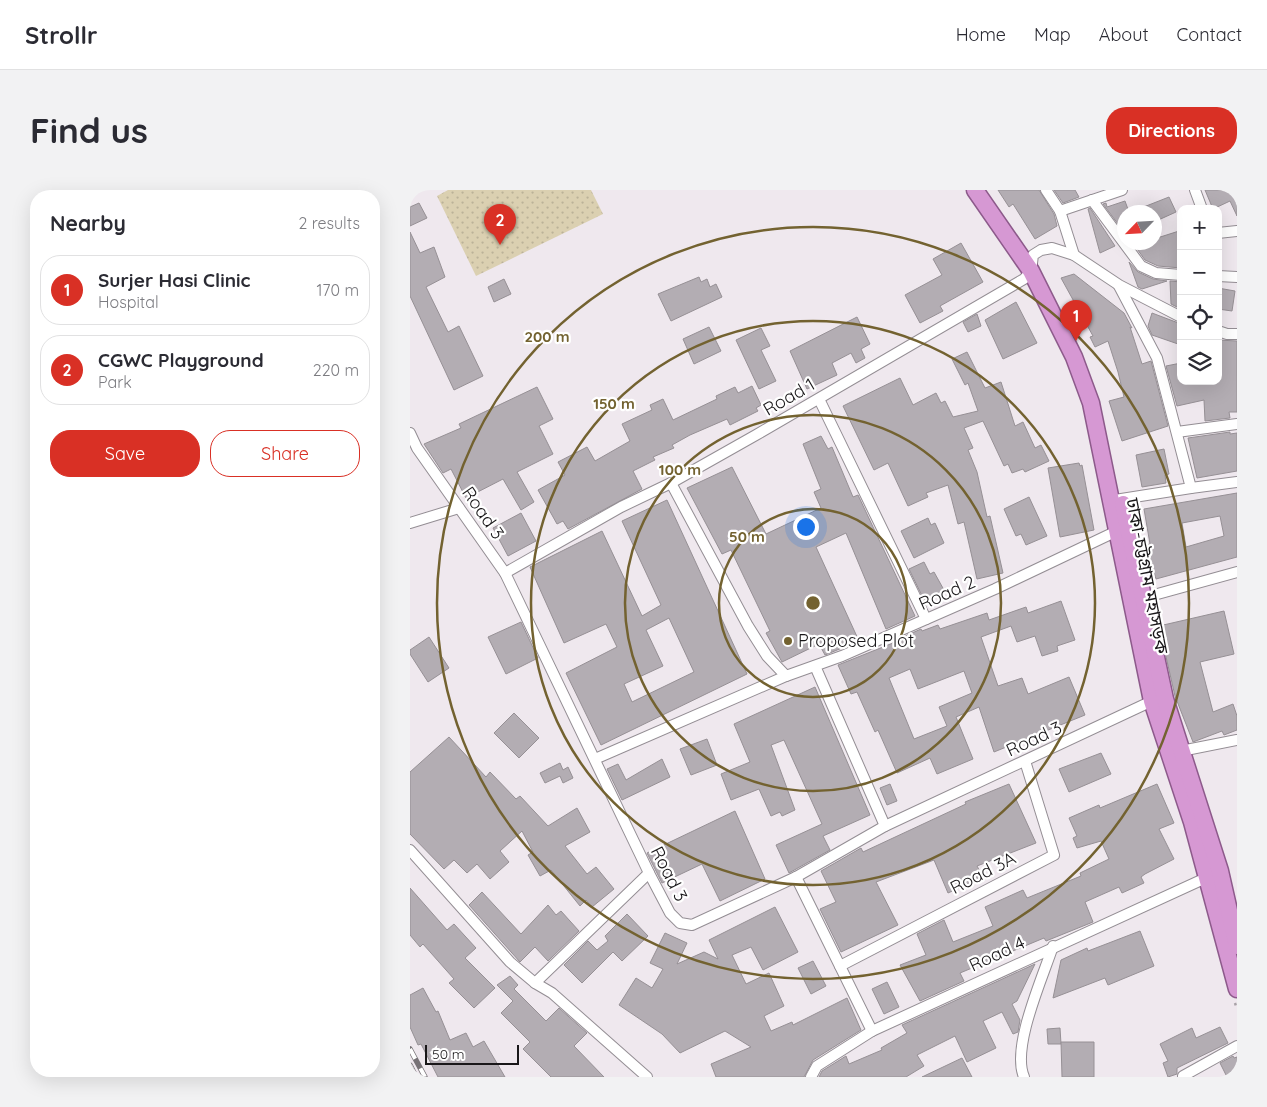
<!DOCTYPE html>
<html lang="en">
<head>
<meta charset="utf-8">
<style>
  body { margin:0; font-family:Quicksand,"Noto Sans Bengali",sans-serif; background:#f2f2f3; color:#2b2b33 }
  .controls { position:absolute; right:15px; top:15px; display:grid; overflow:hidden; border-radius:10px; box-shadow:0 5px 20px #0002 }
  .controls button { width:45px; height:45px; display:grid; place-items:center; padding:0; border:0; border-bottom:1px solid #e1e1e2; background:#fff; color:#2b2b33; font:25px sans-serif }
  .compass { position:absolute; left:707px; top:15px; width:45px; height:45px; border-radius:50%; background:#fff; box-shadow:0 5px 20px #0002; rotate:245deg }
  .scale { position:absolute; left:15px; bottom:12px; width:94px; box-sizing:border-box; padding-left:5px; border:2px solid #191719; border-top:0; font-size:14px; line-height:18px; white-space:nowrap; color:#191719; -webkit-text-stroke:4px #fff; paint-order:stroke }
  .you { position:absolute; left:395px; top:336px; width:18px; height:18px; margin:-12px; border:4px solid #fff; border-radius:50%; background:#1a73e8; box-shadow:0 0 0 8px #1a73e833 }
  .badge { display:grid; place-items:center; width:32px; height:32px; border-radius:50%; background:#d93025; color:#fff; font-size:16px; font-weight:700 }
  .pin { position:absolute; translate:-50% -41px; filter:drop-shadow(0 1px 2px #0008) }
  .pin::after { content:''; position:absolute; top:26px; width:18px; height:15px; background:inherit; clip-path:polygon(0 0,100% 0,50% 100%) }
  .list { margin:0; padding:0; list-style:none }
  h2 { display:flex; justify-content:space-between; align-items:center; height:65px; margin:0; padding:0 20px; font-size:21px }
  h2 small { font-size:16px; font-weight:400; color:#7c7c81 }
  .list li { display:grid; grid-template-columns:32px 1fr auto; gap:15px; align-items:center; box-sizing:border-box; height:70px; margin:0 10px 10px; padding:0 10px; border:1px solid #e1e1e2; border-radius:20px }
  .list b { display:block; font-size:19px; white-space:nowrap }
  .list p { margin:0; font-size:16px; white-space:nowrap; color:#7c7c81 }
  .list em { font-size:16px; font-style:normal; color:#7c7c81 }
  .actions { display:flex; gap:10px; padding:15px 20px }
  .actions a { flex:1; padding:11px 0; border:1px solid #d93025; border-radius:20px; text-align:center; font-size:18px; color:#d93025 }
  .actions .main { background:#d93025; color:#fff }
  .icon { flex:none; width:28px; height:28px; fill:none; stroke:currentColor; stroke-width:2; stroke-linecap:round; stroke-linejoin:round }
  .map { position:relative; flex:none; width:827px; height:887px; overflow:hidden; border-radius:20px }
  header { display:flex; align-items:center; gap:30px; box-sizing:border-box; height:70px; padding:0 25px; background:#fff; border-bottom:1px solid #e1e1e2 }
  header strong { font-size:24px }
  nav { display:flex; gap:28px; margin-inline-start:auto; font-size:18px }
  .intro { display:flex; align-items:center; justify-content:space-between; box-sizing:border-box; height:120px; padding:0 30px }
  h1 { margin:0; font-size:35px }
  .button { padding:12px 22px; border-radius:20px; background:#d93025; color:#fff; font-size:18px; font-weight:700 }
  main { display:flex; gap:30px; padding:0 30px }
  aside { flex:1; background:#fff; border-radius:20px; box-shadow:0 5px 20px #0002 }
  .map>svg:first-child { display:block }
  .park { fill:url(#park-dots) }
  .building { fill:#b3adb3; stroke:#969095; fill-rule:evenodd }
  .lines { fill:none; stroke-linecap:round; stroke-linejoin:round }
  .minor-casing { stroke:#948e94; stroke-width:12 }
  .trunk-casing { stroke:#8d5a8b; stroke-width:19 }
  .path { stroke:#a8a2a7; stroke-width:2.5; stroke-dasharray:2.5 4; stroke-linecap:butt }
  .minor { stroke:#fff; stroke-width:10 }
  .trunk { stroke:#d698d3; stroke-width:16 }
  .rail-casing { stroke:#777276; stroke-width:5.5 }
  .rail { stroke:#fff; stroke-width:4; stroke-dasharray:11; stroke-linecap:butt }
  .ring { fill:none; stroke:#736230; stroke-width:2.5 }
  .poi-dot { fill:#736230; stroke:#fff; stroke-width:2 }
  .labels { text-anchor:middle; stroke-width:4.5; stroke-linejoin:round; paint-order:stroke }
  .street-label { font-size:18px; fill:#191719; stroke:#fff }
  .poi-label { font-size:18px; fill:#191719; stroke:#fff; text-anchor:start }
  .centre { fill:#736230; stroke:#fff; stroke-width:2.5 }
  .ring-label { font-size:15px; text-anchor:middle; font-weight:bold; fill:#736230; stroke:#fff; stroke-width:4.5; stroke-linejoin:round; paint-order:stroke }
</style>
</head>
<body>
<header>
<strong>Strollr</strong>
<nav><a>Home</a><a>Map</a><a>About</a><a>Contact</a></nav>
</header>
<div class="intro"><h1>Find us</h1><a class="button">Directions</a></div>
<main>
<aside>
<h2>Nearby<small>2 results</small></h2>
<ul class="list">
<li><span class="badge">1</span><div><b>Surjer Hasi Clinic</b><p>Hospital</p></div><em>170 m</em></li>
<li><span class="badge">2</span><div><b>CGWC Playground</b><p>Park</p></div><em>220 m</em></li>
</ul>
<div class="actions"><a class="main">Save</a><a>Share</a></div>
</aside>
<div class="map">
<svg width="827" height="887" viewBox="0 0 827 887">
  <defs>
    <pattern id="park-dots" width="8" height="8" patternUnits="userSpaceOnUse" patternTransform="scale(1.25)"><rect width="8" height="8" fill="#dbd0b1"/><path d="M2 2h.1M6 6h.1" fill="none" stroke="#bbb298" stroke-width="1.8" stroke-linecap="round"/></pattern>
  </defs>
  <rect width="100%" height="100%" fill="#efe8ee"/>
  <polygon class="park" points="38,0 181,0 193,24 66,86 27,6"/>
  <g class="building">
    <polygon points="588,0 629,0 644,24 647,36 625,49 603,14 599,17"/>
    <polygon points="644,0 665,0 669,7 653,13"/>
    <polygon points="795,0 827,0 827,26 820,11 803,19"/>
    <polygon points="759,7 766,22 744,32 744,22 721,22"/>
    <polygon points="715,11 719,22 714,22 714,42 693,14 696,13 697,17"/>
    <polygon points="9,13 17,28 0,36 0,17"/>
    <polygon points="680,18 705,56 690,63 678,19"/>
    <polygon points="769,41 771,48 771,78 748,76 735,70 725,56 744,52 744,49"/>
    <polygon points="0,42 10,63 24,57 35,87 16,97 38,142 49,136 73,186 44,200 0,106"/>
    <polygon points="551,53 573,92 530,116 533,121 510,133 495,105 532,85 523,69"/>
    <polygon points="719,72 728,82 743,89 757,91 732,99 728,97"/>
    <polygon points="664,84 714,123 722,138 720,137 732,174 741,171 758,236 712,251 699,211 714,207 708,182 698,151 685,157 680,147 683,146 651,88"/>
    <polygon points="289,87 291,92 297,89 300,97 306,94 312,107 261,131 248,104"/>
    <polygon points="94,89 101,104 84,112 78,97"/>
    <polygon points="760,91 771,92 771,119 761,114"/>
    <polygon points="808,98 825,101 822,121 808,119"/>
    <polygon points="606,112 627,153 593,169 575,130"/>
    <polygon points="742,123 771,134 771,155 742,145 738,136"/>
    <polygon points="567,124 571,136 558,142 553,132"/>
    <polygon points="447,127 460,154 451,159 455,168 446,173 441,163 422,173 427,185 397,199 380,161"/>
    <polygon points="299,137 311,161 284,174 273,149"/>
    <polygon points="351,138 360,156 351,160 366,191 349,199 326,150"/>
    <polygon points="808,150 827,151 827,222 819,222 820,228 795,231 794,210 767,216 756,176 771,173 771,191 808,192"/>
    <polygon points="557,162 575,198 591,192 605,236 613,232 625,258 631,255 639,271 615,282 613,279 602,283 598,274 594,276 573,231 554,238 563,258 558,260 567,282 577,327 580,326 593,383 567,389 554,332 548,334 538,295 516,303 518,307 498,316 478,273 464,280 433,216 490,188 503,215 526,203 531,213 535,211 543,227 568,221 558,193 555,195 542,169"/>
    <polygon points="342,196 351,215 346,218 348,221 320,235 317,229 280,245 262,255 264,258 243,267 245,270 223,281 232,299 158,339 153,331 147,334 128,300 155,285 148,272 177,257 185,271 220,251 212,234 242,220 240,215 253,209 263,230 307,209 306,206 325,197 328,203"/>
    <polygon points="127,197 143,229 129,236 143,264 107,282 124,312 111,320 93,289 56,308 41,279 33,283 14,254 51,238 49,234"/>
    <polygon points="820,242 820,244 827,243 827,281 787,288 778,248"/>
    <polygon points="411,246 418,259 422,257 443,307 448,305 505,426 476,439 436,343 406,357 449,451 415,465 409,454 372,472 356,443 360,441 321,360 312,364 277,298 322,277 356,344 411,318 404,302 411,299 393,254"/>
    <polygon points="754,259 759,284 755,285 756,293 732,297 726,265"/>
    <polygon points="669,273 670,276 672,275 684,340 650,347 638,278"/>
    <path d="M827,303v64l-81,22 -10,-34 4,-1 -6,-35zM810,326l4,20 -38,11 -4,-24z"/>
    <polygon points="619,307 637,346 616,355 611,344 606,346 594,319"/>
    <path d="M257,310l80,174 -146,71 -35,-72 51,-26 -11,-23 -42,19 -34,-76 72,-36 40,85 19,-11 -39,-84zM259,428l25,54 -62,30 -8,-18 39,-18 -17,-36z"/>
    <polygon points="111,323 126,351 98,366 83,338"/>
    <polygon points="518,328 521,335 525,333 534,353 504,368 491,341"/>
    <polygon points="514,372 520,384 524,382 534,400 514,410 499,379"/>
    <path d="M651,411l14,39 -18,6 1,5 -16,5 -7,-20 -18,6 -6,-16 -30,11 17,49 24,-8 6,16 41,-17 16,38 -91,37 -15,-45 -23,10 17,42 -36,15 -7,-16 -33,15 -19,-43 -3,2 -18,-40 -6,2 -13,-29 55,-22 -1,-1 29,-13 1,2 16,-6 2,4 47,-16 2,7 37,-13 2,6zM500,479l8,20 46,-18 8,22 -33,14 8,19 -33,13 -25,-61z"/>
    <polygon points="814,421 824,464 790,472 803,522 823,514 827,526 827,540 814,545 812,541 783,552 765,506 749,436"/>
    <polygon points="111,432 128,468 96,484 78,447"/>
    <polygon points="19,447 39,478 18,492 0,464 0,460"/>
    <polygon points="405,497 460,625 413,646 420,660 379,683 366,655 412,634 374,550 361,555 385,620 372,626 370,622 361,626 349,599 321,610 311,584 340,572 324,534"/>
    <polygon points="104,523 129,548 109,568 84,543"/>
    <polygon points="39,547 76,587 80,582 106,609 110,606 138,636 167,618 180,642 155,656 177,684 186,677 204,699 182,717 176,710 170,716 141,680 130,686 118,665 123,662 112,641 90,661 99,672 80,689 67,674 57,683 44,670 34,679 0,644 0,582"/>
    <polygon points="297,549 307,575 281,585 270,559"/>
    <polygon points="691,563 701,584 659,602 649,579"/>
    <polygon points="252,569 260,587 212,610 197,579 208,574 216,590"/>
    <polygon points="150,573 153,580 158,577 163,588 153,593 150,586 135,593 130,583"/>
    <polygon points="480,594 487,611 477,615 470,598"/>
    <polygon points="599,594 626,653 567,676 573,687 538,703 524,670 466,692 488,735 431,762 410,719 426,712 411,681 451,658 453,662 556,614 555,612"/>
    <polygon points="747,594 764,633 749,639 764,669 735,684 731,687 734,693 712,703 709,697 675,712 683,732 636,751 634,748 550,783 554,791 510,811 490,775 516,765 507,744 534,730 543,752 583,736 575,717 613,700 617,708 671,686 670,683 699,669 691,651 667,658 663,648 667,646 659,628 689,615 690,618"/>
    <polygon points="325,621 355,689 310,711 292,674 252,693 237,663"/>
    <polygon points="0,698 37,740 44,734 66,758 55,768 85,798 64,818 39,793 44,789 13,754 10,757 0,745"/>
    <polygon points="72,702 111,744 138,715 146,725 151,721 169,741 138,771 125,757 110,772 59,715"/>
    <polygon points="365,717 388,762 353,780 341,757 322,765 336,794 359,783 374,816 354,826 361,841 382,832 383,835 437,808 451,840 403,870 394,887 306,887 301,874 341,857 315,841 270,863 252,844 209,815 226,788 242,798 253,779 240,773 255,743 277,753 267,774 294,762 308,769 299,750"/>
    <polygon points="217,724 238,746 212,771 203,762 172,793 154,775 178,751 187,760 198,751 195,746"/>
    <polygon points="730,741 744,776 698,795 695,788 643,808 651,770 677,758 678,761"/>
    <polygon points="403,771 416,796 401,804 388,778"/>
    <polygon points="625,774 607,811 602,814 610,830 608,842 603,844 592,822 573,831 586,858 557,872 545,846 507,865 514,876 496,887 409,887 412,881 436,866 439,874 472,860 471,858 497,843 492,835"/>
    <polygon points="100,786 108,795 104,799 136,831 149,818 177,843 164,856 194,887 141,887 113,859 120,852 91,823 103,811 87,795"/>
    <polygon points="477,792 489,817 474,824 462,799"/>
    <polygon points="13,798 26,822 28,821 40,850 56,843 63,857 74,851 95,887 28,887 11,854 8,855 0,837 0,805"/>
    <polygon points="810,837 818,853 767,878 767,884 758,887 753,873 758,871 750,854 782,838 786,848"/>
    <polygon points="650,838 651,854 638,854 637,839"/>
    <polygon points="651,852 684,852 684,887 652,887"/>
    <polygon points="823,866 824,868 827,867 827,887 817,887 810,873"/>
    <polygon points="552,868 562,887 512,887"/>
  </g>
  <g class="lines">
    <defs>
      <g id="minor">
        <polyline points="636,0 650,21 712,0"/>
        <polyline points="785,0 792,19"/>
        <polyline points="682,10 731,76 746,83 771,85"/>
        <polyline points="650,21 664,65"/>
        <polyline points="808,43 827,41"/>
        <polyline points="808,86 827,87"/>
        <polyline points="808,141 817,144 827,144"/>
        <polyline points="409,209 516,429"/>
        <polyline points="767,242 827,234"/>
        <polyline points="0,243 7,258 95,383 239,683 260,723 270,733 282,735 386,687 475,636 742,511"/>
        <polyline points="261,293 338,436 357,466 376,486 432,466 585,399 707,341"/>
        <polyline points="781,298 827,292"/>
        <polyline points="705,310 781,298 747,168 709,96"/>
        <polyline points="0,333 49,318"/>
        <polyline points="95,383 211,317 261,293 346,245 614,89 621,81 623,65 631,60 642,58 664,65 709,95 771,127"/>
        <polyline points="733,408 827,382"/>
        <polyline points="405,476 475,636"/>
        <polyline points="766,562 827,550"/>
        <polyline points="185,569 376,486"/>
        <polyline points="0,660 100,772 125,793 239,683"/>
        <polyline points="386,687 462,841"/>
        <polyline points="430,776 644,665 615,571"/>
        <polyline points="125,793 142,803 237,887"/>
        <polyline points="773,886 827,856"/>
        <polyline points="401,887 407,876 462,841 798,687"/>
        <path d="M614,887c-13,-30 19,-100 29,-131"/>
      </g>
      <g id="trunk">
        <polyline points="565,0 621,81 664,167 681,213 742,511 782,632 827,799"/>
        <polyline points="713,314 755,509 810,681 827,756"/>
      </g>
    </defs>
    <use href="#minor" class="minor-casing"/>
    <use href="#trunk" class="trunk-casing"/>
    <polyline class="path" points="825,813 827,819"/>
    <use href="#minor" class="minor"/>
    <use href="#trunk" class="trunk"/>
    <defs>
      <g id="rail">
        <polyline points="0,859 15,887"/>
        <polyline points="0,875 6,887"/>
      </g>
    </defs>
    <use href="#rail" class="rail-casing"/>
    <use href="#rail" class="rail"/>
  </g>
  <g class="ring">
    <circle cx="403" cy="413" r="94"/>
    <circle cx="403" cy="413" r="188"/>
    <circle cx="403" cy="413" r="282"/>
    <circle cx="403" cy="413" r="376"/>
  </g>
  <circle class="poi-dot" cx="378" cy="451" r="5"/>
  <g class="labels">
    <g class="street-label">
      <text transform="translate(379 207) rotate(-30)" y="6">Road 1</text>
      <text transform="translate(73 323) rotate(55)" y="6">Road 3</text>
      <text transform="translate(737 386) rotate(79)" y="6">ঢাকা-চট্টগ্রাম মহাসড়ক</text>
      <text transform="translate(537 403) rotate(-24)" y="6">Road 2</text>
      <text transform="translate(624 549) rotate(-25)" y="6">Road 3</text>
      <text transform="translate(573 683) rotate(-27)" y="6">Road 3A</text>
      <text transform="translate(259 684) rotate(63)" y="6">Road 3</text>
      <text transform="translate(587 764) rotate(-25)" y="6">Road 4</text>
    </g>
    <g class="poi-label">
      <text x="388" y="457">Proposed Plot</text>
    </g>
  </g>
  <circle cx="403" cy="413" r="8" class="centre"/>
  <g class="ring-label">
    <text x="137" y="152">200 m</text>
    <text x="204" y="219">150 m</text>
    <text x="270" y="285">100 m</text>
    <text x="337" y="352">50 m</text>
  </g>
</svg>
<div class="controls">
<button>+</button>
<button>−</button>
<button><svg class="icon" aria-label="locate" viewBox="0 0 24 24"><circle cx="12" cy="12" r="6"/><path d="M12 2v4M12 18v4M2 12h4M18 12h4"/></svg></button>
<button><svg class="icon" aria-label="layers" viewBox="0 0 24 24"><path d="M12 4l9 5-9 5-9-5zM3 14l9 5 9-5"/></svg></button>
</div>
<svg class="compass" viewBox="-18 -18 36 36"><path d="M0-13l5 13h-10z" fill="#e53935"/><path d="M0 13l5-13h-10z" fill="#7c7c81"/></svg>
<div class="scale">50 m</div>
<div class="you"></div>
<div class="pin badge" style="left:666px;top:151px">1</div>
<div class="pin badge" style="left:90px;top:55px">2</div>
</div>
</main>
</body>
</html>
